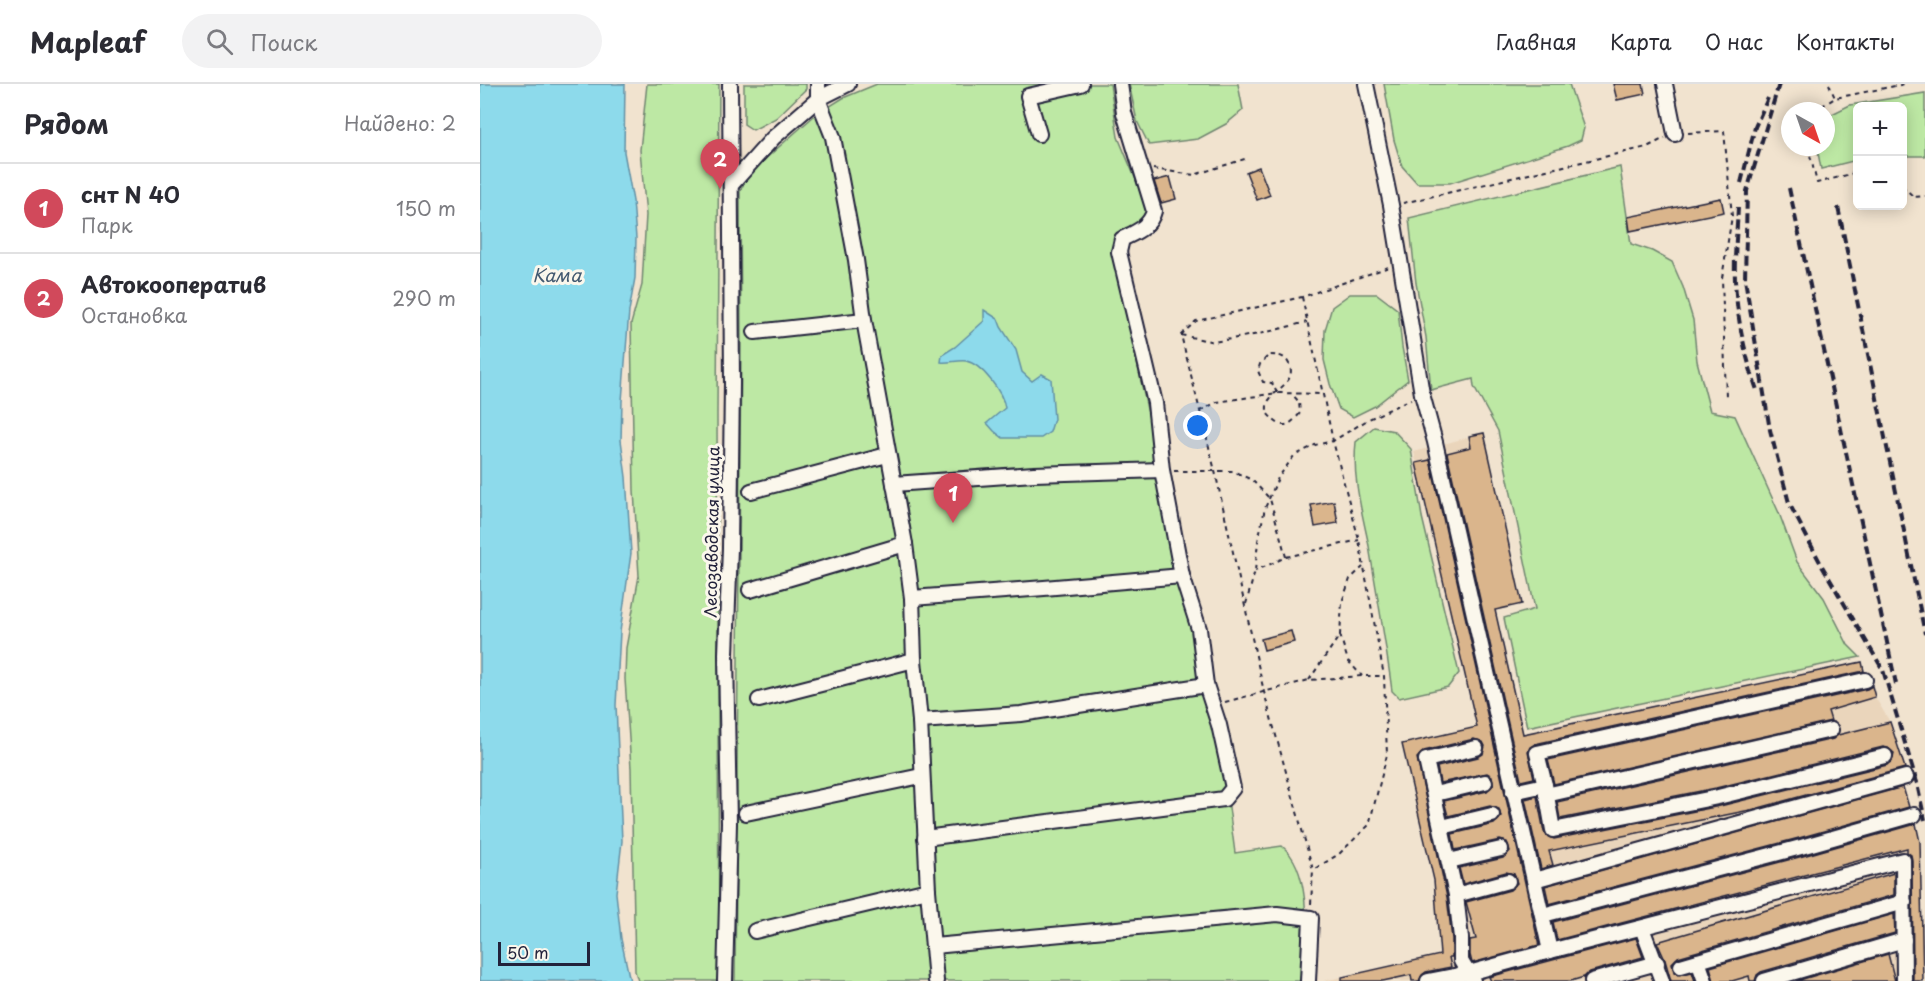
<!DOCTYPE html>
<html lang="ru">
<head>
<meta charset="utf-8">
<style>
  body { margin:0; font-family:"Playpen Sans",sans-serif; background:#f2f2f3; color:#2b2b33 }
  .controls { position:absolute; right:18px; top:18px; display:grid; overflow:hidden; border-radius:9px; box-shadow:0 3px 15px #0003 }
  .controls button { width:54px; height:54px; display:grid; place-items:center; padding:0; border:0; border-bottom:2px solid #e1e1e2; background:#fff; color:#2b2b33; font:30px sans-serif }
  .compass { position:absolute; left:1301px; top:18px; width:54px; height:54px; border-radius:50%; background:#fff; box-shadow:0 3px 15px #0003; rotate:140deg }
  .scale { position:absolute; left:18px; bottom:15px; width:92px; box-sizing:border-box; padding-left:6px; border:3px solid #22223b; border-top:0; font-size:16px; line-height:21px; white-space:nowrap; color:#22223b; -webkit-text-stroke:4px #fbf7ec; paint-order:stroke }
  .you { position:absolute; left:718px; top:342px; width:21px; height:21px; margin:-15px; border:4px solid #fff; border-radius:50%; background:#1a73e8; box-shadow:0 0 0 9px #1a73e833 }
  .badge { display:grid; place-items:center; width:39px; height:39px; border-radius:50%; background:#d1495b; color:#fff; font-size:20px; font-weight:700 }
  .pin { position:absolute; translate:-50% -50px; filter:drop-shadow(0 2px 3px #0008) }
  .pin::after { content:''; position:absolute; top:32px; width:21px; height:18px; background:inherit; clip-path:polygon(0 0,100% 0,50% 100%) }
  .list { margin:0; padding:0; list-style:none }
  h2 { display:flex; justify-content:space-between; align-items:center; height:78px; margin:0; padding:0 24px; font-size:26px }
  h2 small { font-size:20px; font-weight:400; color:#7c7c81 }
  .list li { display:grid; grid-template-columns:39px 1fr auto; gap:18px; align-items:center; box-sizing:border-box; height:90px; padding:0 24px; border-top:2px solid #e1e1e2 }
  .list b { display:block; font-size:22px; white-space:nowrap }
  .list p { margin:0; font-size:20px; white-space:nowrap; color:#7c7c81 }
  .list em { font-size:20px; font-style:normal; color:#7c7c81 }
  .icon { flex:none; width:33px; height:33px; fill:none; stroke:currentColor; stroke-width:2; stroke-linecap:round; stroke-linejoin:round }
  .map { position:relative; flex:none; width:1445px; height:897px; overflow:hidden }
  header { display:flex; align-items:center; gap:36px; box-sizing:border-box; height:84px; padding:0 30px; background:#fff; border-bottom:2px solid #e1e1e2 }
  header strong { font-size:28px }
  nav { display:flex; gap:33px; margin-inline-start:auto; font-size:21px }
  .search { width:420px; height:54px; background:#f2f2f3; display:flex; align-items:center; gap:15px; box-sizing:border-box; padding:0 21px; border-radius:33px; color:#7c7c81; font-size:22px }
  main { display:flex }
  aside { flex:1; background:#fff }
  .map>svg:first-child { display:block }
  .built { fill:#ead5bb }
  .green { fill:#bde8a4; stroke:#708570; stroke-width:1.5 }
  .water { fill:#8ddaeb; stroke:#6290a5; stroke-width:1.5 }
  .building { fill:#dab58c; stroke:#22223b; stroke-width:1.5 }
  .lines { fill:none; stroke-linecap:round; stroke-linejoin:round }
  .minor-casing { stroke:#22223b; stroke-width:18 }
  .path { stroke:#22223b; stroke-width:2; stroke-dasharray:4.5 4.5; stroke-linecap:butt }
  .minor { stroke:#fbf7ec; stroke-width:14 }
  .rail { stroke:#22223b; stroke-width:4; stroke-dasharray:9 4.5; stroke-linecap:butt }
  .labels { text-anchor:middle; stroke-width:6; stroke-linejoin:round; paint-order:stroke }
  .street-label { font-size:16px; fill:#22223b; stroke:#fbf7ec }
  .water-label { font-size:18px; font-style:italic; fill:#425970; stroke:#fbf7ec }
</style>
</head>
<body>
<header>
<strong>Mapleaf</strong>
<div class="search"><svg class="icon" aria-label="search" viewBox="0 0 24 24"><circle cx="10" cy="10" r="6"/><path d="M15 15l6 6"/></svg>Поиск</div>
<nav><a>Главная</a><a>Карта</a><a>О нас</a><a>Контакты</a></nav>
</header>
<main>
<aside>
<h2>Рядом<small>Найдено: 2</small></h2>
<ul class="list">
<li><span class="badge">1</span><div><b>снт N 40</b><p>Парк</p></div><em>150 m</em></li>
<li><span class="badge">2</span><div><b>Автокооператив</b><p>Остановка</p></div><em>290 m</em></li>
</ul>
</aside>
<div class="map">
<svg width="1445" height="897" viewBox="0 0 1445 897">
  <rect width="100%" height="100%" fill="#f1e3cf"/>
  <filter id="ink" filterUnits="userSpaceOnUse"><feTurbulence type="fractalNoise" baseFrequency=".0167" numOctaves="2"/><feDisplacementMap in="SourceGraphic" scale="12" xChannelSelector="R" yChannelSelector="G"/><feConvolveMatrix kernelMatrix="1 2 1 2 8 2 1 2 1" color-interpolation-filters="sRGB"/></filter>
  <g filter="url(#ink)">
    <polygon class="built" points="1004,349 1042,520 1015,527 1044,650 1382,578 1385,591 1389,590 1395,613 1410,638 1426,688 1423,701 1430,725 1434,731 1440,758 1443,897 844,897 960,871 954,796 922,660 997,643 934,368"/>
    <g class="green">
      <polygon points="167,0 239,0 237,330 239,897 158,897 155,887 151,684 145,595 146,564 159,492 154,406 151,240 162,201 166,131 160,66"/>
      <polygon points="264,0 326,0 326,5 296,34 273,46 264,40"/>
      <path d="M397,0h233l8,53 28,67 1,12c-17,19 -33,8 -33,39l80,374 11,74 20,74 10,76 47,-7c32,26 23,97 22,135h-569l6,-635 -1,-155 6,-11 9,-12 59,-52 29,-18z"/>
      <polygon points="649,0 758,0 763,26 746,40 718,55 669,61 657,37"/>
      <polygon points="904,0 1089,0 1104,44 1101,56 1088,62 970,99 937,99 922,82 914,56"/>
      <polygon points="1445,9 1445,72 1423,72 1422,22 1378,22 1377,76 1341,85 1337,63 1346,63 1346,33 1370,21"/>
      <polygon points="1140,83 1151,160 1172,167 1192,178 1203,203 1213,236 1217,277 1230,327 1255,332 1299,429 1317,478 1344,514 1368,561 1380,573 1047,643 1024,534 1055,525 1018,347 994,303 993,295 951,306 946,253 936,199 929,134"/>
      <polygon points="870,210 897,210 918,226 922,263 928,296 895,322 873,333 859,325 850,300 844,276 845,246 852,223"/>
      <path d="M894,343l20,4 17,18 11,68 37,156 -11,14 -49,11 -7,-7c-6,-48 -15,-96 -23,-145 -7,-34 -17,-69 -13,-104z"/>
    </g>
    <g class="water">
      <polygon points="0,0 145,0 144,68 153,117 156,154 155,194 149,227 142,317 141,356 146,393 151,469 140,548 136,621 142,757 136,809 141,855 150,897 0,897"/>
      <path d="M504,226l14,9 3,8 15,23 6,22 10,9 10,-7 9,5 3,40 -4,13 -9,6h-38l-9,-7 -7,-8 18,-15c-2,-15 -23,-44 -39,-47 -8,-1 -17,2 -25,1l1,-7 13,-8 29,-26z"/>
    </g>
    <g class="building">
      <polygon points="1133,0 1163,0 1165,10 1137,16"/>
      <polygon points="779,83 790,111 777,116 766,88"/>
      <polygon points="690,93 696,115 681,119 674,97"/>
      <polygon points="1241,114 1244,128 1150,147 1148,133"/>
      <polygon points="1004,349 1042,520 1015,526 1043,650 1382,578 1384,587 1055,660 1050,663 1048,667 1054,694 1041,697 967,369 991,363 989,352"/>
      <polygon points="950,376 1059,861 992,879 990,871 990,856 996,855 986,818 1030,806 1037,799 1034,790 1026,788 983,800 979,784 1023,774 1030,767 1027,758 1020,756 975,766 972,750 1014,740 1021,733 1019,725 1010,722 968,732 964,717 1007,707 1013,701 1012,692 1007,689 960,699 957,683 998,673 1003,670 1005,662 1003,658 994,655 944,667 937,674 967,813 972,855 972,873 969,873 971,883 946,888 942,891 939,897 932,897 931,891 903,897 862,897 862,893 960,871 954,796 922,660 997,643 936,379"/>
      <polygon points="854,417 858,439 835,443 831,421"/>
      <polygon points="811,547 814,558 784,566 781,555"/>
      <polygon points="1392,602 1395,613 1348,627 1351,637 1074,700 1068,676 1387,605"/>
      <polygon points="1410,638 1425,684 1275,725 1069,767 1073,781 1061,785 1045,715 1057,712 1064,748 1067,752 1074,755 1240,722 1407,681 1413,675 1414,669 1408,664 1403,663 1236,704 1080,735 1077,718 1353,655 1358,651"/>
      <polygon points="1423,703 1429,723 1319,754 1069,820 1065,802"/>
      <polygon points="1436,740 1440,758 1443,897 1433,897 1432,776 1431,771 1427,768 1427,764 1077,856 1073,838 1323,772"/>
      <polygon points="1414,789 1414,811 1198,873 1192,879 1194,888 1199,891 1212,888 1215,897 1191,897 1185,876 1177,858"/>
      <polygon points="1414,830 1415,849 1281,888 1277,891 1275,897 1270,897 1269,892 1252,897 1234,897 1230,883"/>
      <polygon points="1156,854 1163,873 1110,888 1104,893 1091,897 1011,897 1009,893"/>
      <polygon points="1408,870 1415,897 1316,897"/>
    </g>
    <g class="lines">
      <defs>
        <g id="minor">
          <polyline points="338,0 338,15 353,53 376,176 384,236 425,460 432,514 434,576 440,637 448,806 456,897"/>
          <polyline points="886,0 911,121 942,310 955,358 1070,867 1423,776 1424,897"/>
          <polyline points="1185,0 1195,50"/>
          <polyline points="559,50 548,12 601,0"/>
          <polyline points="251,101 293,54 338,15 368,0"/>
          <polyline points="275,248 384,236"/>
          <polyline points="414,400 554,390 682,386"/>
          <polyline points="271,407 407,371"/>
          <polyline points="270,506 425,460"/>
          <polyline points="432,514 564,504 702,492"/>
          <polyline points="279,616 434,576"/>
          <polyline points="440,637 541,630 726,601"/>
          <polyline points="1065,701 1057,669 1385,596"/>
          <polyline points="1033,708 1065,701 1073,746 1238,713 1405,672"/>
          <polyline points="955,710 1005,698"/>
          <polyline points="1066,711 1351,646"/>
          <polyline points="266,729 441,692"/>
          <polyline points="962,743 1012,731"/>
          <path d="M445,754l299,-39 9,-11 -14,-63 -13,-40 -7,-56 -17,-53 -20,-106 -7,-67 -36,-151 3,-13c14,-7 28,-12 32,-28l-30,-98 -4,-29"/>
          <polyline points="969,777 1021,765"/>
          <polyline points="1054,796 1426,693"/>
          <polyline points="976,811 1028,797"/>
          <polyline points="1063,831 1321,763 1434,731"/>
          <polyline points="1162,844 1182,897"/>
          <polyline points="275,847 448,806"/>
          <polyline points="454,862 797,830 831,834 828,897"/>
          <polyline points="1201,882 1218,877"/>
          <polyline points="245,897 249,739 246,570 250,464 252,299 250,0"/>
          <polyline points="948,897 989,889 1070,867"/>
          <polyline points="993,897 981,877 981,854 976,811 946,676 996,664"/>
          <polyline points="1112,897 1177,879"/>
          <polyline points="1225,897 1218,877 1424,818"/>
          <polyline points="1284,897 1424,856"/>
        </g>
      </defs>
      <use href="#minor" class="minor-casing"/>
      <g class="path">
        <polyline points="1349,0 1355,14"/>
        <polyline points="1334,27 1355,14 1425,0"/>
        <polyline points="1208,49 1244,47 1252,132 1242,194 1246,313"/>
        <polyline points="1328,63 1337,99 1378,88"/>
        <polyline points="673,85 714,91 768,74"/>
        <polyline points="1422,102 1434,113 1445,112"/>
        <polyline points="923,119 1167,63 1185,54"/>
        <polyline points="822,213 853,357 879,456 904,592 907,671 889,741 859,770 833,786"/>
        <polyline points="701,251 734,258 779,250 827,238"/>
        <path d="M797,309l-5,-10 -9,-1 -5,-11 2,-7 9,-9c8,0 16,0 20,9 8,17 -12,24 -19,35 -4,4 -3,9 -3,14 13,15 20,17 33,0l-1,-11 -7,-8"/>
        <polyline points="720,327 737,318 797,309 843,310"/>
        <polyline points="694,387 753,387 772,396 790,415 806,473 775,487"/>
        <polyline points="806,473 879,456"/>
        <polyline points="766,520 775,487 778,457 785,424 798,394 814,372 835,361 853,357 889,335 931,315"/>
        <polyline points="860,551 868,577 882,592"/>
        <polyline points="829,596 860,551 862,518 870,495 883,483"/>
        <polyline points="745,618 829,596 882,592 904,592"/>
        <polyline points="831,820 833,786 784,608 735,387 701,251 716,237 822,213 909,183"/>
      </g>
      <use href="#minor" class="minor"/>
      <g class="rail">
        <polyline points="1299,0 1267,107 1265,195 1290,346 1309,419 1342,482 1403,586 1437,699"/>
        <polyline points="1261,99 1275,43 1288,14"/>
        <polyline points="1309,104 1416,600"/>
        <path d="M1258,123c-1,24 -4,49 -3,73 2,39 10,76 23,113"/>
        <polyline points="1358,123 1445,550"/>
        <polyline points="1435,691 1445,736"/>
      </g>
    </g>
  </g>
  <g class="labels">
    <g class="street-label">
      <text transform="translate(232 448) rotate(-89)" y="6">Лесозаводская улица</text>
    </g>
    <g class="water-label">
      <text x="77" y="198">Кама</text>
    </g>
  </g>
</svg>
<div class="controls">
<button>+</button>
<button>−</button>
</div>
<svg class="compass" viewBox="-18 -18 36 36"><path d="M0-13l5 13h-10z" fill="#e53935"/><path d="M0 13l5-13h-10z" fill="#7c7c81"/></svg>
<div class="scale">50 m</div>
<div class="you"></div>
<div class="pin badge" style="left:473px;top:439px">1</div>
<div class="pin badge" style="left:240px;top:105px">2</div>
</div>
</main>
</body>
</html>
